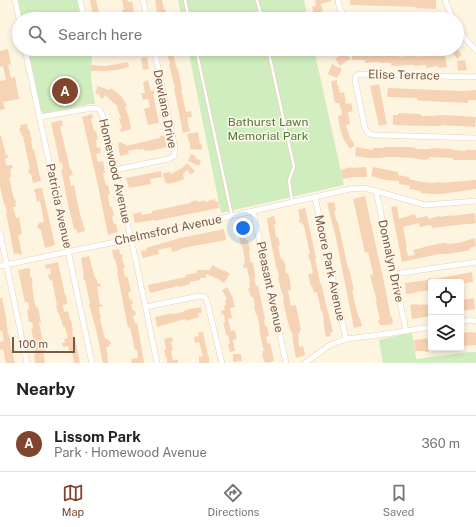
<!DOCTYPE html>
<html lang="en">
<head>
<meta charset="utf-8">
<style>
  body { margin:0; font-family:"Public Sans",sans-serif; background:#f2f2f2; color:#222 }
  .controls { position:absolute; right:12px; bottom:12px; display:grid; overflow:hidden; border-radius:4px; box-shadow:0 2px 6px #0003 }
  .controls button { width:36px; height:36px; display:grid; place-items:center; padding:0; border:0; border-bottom:1px solid #e0e0e0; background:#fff; color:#222; font:20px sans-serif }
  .scale { position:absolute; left:12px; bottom:10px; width:63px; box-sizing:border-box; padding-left:4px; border:2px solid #785a45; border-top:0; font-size:11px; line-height:14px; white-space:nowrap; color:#785a45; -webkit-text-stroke:3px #fff8ea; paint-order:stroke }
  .you { position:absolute; left:243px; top:228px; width:14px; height:14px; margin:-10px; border:3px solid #fff; border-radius:50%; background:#1a73e8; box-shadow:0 0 0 6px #1a73e833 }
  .badge { display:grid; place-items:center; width:26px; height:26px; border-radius:50%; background:#81442d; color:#fff; font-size:13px; font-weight:700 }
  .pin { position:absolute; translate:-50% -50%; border:2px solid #fff; box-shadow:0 1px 4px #0006 }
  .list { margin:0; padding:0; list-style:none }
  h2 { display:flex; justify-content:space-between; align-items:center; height:52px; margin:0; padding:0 16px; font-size:17px }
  h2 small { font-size:13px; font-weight:400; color:#767676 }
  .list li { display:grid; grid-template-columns:26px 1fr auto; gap:12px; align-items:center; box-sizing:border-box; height:56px; padding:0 16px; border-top:1px solid #e0e0e0 }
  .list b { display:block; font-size:15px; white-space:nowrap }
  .list p { margin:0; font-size:13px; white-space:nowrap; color:#767676 }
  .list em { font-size:13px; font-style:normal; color:#767676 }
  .icon { flex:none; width:22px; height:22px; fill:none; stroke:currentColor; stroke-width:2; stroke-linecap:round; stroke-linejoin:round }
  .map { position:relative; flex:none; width:476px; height:363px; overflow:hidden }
  .search { position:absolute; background:#fff; box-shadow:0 2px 6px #0003; left:12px; right:12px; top:12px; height:44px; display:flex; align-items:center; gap:10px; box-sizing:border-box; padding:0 14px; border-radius:22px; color:#767676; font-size:15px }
  .sheet { height:108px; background:#fff }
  nav { display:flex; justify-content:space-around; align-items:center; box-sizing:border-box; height:56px; border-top:1px solid #e0e0e0; background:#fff; font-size:11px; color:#767676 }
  nav a { display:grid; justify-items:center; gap:2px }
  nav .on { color:#81442d }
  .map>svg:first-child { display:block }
  .green { fill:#cfedbe }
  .building { fill:#f7d3b6 }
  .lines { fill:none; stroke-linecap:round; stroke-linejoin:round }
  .service-casing { stroke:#e4d1bc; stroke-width:4 }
  .minor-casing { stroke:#e4d1bc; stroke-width:6 }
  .service { stroke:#fff; stroke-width:2.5 }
  .minor { stroke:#fff; stroke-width:5 }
  .labels { text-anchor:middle; stroke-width:3; stroke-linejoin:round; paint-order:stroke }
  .street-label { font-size:12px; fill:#785a45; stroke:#fff8ea }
  .park-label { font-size:12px; fill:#497a3a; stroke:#fff8ea }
</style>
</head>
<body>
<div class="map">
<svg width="476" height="363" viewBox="0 0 476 363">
  <rect width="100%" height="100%" fill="#fef5e1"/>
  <g class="green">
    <polygon points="18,0 77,0 81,19 22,19"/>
    <polygon points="178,0 304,0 308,19 182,19"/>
    <polygon points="28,49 88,49 92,54 91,79 95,104 90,104 46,113 43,113 41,110"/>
    <polygon points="188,49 314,49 344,185 221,213"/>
    <polygon points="412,332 416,359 470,352 476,352 476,363 383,363 379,340"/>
  </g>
  <g class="building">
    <polygon points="90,0 96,0 99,13 102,12 104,19 94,19"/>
    <polygon points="122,0 127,0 128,2 132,1 135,19 124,19 122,10 124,10"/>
    <polygon points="155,0 162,0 164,9 165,9 166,13 165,14 166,19 160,19 159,12 157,12"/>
    <polygon points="315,0 331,0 331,1 321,4 324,17 321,18 322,19 315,19 312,7 316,6"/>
    <polygon points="350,0 436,0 436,9 416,8 415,7 352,5 350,5"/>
    <polygon points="8,49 11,64 8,65 11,78 15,77 19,99 3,102 5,109 0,110 0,81 6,80 3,66 0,67 0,51"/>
    <polygon points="168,49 172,49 177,69 178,69 182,89 181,90 186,112 191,111 192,117 187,118 190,131 183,133 174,88 175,88 169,64 170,64 166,50"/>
    <polygon points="450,49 457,49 462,55 457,59"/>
    <polygon points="345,51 351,60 348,60 340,66 335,59"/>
    <polygon points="352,51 363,51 362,54 387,52 387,54 399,54 399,57 417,55 417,57 430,55 434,55 434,56 445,55 447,67 438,68 438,66 426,68 426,65 414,66 414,65 391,66 391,63 379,63 379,62 365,63 365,60 352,60"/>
    <polygon points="147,57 149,69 143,70 141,58"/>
    <polygon points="465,60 467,70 458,71 457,61"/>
    <polygon points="128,62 129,67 118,70 105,71 91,71 91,65 105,66"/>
    <polygon points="332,64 342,69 337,78 328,74"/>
    <polygon points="148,80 151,91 154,90 154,94 153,94 159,123 148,125 144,109 150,107 148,99 143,100 141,93 145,93 143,82"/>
    <polygon points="337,80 337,85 338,85 340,93 344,92 346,104 351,103 353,111 348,112 350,124 346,125 350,138 355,145 350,149 344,140 340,129 338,116 342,115 341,109 339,103 335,103 333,94 331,81"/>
    <polygon points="379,84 387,124 379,126 370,86"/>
    <polygon points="98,86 109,90 111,88 121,96 127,105 125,107 129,118 131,129 121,132 120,129 122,128 119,119 121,118 119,113 119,112 117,108 118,107 105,95 103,99 100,97 100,95 95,93"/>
    <polygon points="388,88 464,91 476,90 476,100 468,100 468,103 424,101 417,100 417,98 387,97"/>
    <polygon points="398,113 421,114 421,116 431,116 443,115 476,117 475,127 441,125 441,126 426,126 393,125 393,115 398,115"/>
    <polygon points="92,114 93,118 91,119 94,131 96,131 98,139 96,140 97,148 100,147 101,153 96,154 98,162 103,161 105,173 103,173 106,185 108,185 109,189 110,194 108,195 110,207 112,207 114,216 112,217 114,224 116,224 118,232 108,235 97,181 82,117"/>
    <polygon points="62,120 63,126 60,126 70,169 71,169 73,175 69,176 71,186 74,185 80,214 85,231 77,233 76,229 74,229 69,209 61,169 63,169 62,162 60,163 51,123"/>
    <polygon points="27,124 28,130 29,129 32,140 31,141 33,150 34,150 41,181 33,183 31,174 29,174 28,169 30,169 25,146 23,136 22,136 19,129 21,128 20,125"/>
    <polygon points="198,132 200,144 202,145 202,150 190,149 190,142 189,143 187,134"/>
    <polygon points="1,135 6,155 7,154 8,158 5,158 6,165 12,165 13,168 10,169 11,177 9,177 14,199 15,199 16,203 15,203 16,206 13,207 16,218 19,217 22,234 18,235 22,254 19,255 19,253 14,254 6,213 7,213 5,204 4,204 0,186 0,136"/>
    <polygon points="164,135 167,147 150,151 150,150 145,151 144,149 139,150 138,149 128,151 129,154 120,156 118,143 122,142 123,144 126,144 126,146 159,138 160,137 160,136"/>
    <polygon points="356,147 373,150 373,148 384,148 384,147 411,147 418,149 431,149 431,148 452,149 452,150 465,151 466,150 476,150 476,160 453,160 453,158 429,157 429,159 424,160 412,158 394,157 383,157 383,158 368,158 355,156"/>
    <polygon points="191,154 196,156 195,158 201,161 199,166 188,161"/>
    <polygon points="187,163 195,171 191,175 187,170 183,174 184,179 177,182 167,184 167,182 165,183 163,173 170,172 171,174 182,168"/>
    <polygon points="351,167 351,168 366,167 367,177 353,177 343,179 341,170"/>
    <polygon points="373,167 398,172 398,175 409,177 409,179 422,182 431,183 441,182 441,183 476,180 476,189 442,194 431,194 420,193 421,191 409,189 410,186 399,184 399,181 385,180 371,176"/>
    <polygon points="161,171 162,177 150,179 151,184 129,188 126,178"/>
    <polygon points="42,188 55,245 45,248 41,230 38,228 37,226 39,223 44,222 40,201 37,202 34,189"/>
    <polygon points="365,196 385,287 391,318 392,317 393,324 388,325 380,325 378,320 380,320 376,302 377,302 370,275 373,274 368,252 365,253 353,199"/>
    <polygon points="215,199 215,202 218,201 219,208 154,221 154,220 135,223 133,214 141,212 141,215 152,213 152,211 190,203 190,202 197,200 198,202 205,200 205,202"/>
    <polygon points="334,202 336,210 334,211 337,222 338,222 348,268 349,268 354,290 352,290 357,312 357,311 359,318 360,318 362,326 354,328 335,234 327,203"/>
    <polygon points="397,206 399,219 415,214 416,218 428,216 428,219 435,217 440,216 440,217 452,215 452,216 475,213 476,223 471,224 466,224 432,228 431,225 420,227 419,223 403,227 407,248 406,248 408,256 415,255 413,250 425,247 424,247 442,243 447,243 447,244 458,243 475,238 476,246 470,248 470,250 465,251 448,254 439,254 402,262 391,207"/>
    <polygon points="305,208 316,258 315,258 320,283 321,283 326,304 333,332 330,333 331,336 326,337 324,326 323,320 324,320 322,311 321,311 317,292 314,293 312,286 311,286 308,274 313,273 310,259 309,260 308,254 310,254 304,226 302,223 300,223 299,219 300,219 298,210"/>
    <polygon points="274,216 276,224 274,224 276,237 278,237 280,245 278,246 281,260 283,259 284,263 285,262 286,267 285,267 286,274 288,273 290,280 291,290 288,291 291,306 296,305 301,330 300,330 300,333 298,333 299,347 303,346 305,355 296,358 293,342 292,332 291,332 290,330 288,323 283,301 284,300 283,294 282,294 278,278 279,277 278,271 277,271 269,232 267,218"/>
    <polygon points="243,222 243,224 244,224 246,233 244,234 246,240 248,240 250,251 249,251 250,256 249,256 251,263 253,262 255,274 255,279 254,279 256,286 258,285 265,319 264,320 265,326 267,326 269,336 266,337 268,344 270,343 274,360 274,361 266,363 264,361 262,354 263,354 262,351 264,351 259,329 260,329 257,314 256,315 254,306 255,306 253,297 251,297 248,288 250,288 249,282 250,282 247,268 244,268 243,265 245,264 244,259 245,259 242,245 241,246 239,236 241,236 238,223"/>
    <polygon points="224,229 226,240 188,247 180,249 180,250 172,252 171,247 158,250 159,254 143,258 141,251 147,250 146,248 180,238"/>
    <polygon points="119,249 120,254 122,254 123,257 122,258 125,268 123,268 125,277 127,276 129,282 131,292 128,292 130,300 132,299 133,304 131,304 133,311 135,311 136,315 133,316 135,323 137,323 138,327 144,363 132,363 131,359 138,358 137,350 135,350 130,327 128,328 117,272 118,272 115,259 114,259 112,250"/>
    <polygon points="89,256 95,278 96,277 97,282 98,284 100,283 101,286 97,287 100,304 104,306 99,307 99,309 101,318 100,319 105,339 108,339 109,341 110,341 111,344 109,344 110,346 106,347 108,356 107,356 108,363 103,363 96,330 90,308 89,304 90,304 85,280 84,280 83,275 84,275 81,258"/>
    <polygon points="58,262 65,295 67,296 66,297 67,304 63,305 64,312 68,311 70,320 71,320 73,331 72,331 74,340 75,339 80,363 74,363 72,352 70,353 68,346 63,347 62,343 65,342 64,339 68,338 65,327 63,327 59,313 58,313 56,306 57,305 52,280 50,281 48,275 51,274 50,268 46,269 45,265"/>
    <polygon points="212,265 224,271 224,270 230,274 224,283 217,278 217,279 206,274 206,278 200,278 200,280 190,282 190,284 179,287 178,286 150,293 148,285 186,277 185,275 197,273 197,270 210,270"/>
    <polygon points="28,268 30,269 30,278 32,277 32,279 33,281 32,281 33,294 36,308 38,307 41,323 39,323 41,332 43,343 45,342 46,350 43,351 45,363 35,363 34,354 36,354 34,348 36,348 31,329 33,328 32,322 29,322 27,310 29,309 28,302 25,303 20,279 18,270"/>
    <polygon points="472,272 473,282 461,284 461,282 431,282 431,290 415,292 415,293 406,294 405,283 420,281 427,280 430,278 435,279"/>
    <polygon points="227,287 232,296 235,307 230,308 232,318 228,319 231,331 235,330 237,339 233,340 235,351 230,352 228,344 230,343 228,335 226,335 225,329 223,323 225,322 224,314 222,315 221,311 225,310 224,306 226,305 225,300 227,299 222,290"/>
    <polygon points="0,298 2,298 6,316 8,335 9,334 11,344 10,344 15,363 6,363 3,349 0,350 0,342 4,341 2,331 0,331"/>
    <polygon points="474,298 475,309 461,311 461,300"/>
    <polygon points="417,304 417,305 425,304 425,305 431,304 431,316 412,319 410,305"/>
    <polygon points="201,307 202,313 198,313 199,317 186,321 185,319 157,327 155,317 172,313 173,314 184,312 184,311 189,309"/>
    <polygon points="198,332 203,332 208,356 209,356 209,363 199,363 199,357 203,356 199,342 195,343 194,337 199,336"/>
    <polygon points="472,332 476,333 476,345 463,346 463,341 461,341 461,333"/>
    <polygon points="172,337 173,341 171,342 173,351 171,351 173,360 178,360 178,363 167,363 167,358 166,358 164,350 166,349 164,339"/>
    <polygon points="430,338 431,348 437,348 438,350 425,352 425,351 415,351 414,340"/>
    <polygon points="233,354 241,354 242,361 233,362"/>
  </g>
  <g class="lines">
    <defs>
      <g id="service">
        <polyline points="185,0 189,19"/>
        <polyline points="257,0 262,19"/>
        <polyline points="196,49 232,216"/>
        <polyline points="268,49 294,167 289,180 292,202"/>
      </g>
      <g id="minor">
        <polyline points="15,0 19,19"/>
        <polyline points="80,0 84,19"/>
        <polyline points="143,0 147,19"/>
        <path d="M338,0c1,7 2,13 9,16l77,3"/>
        <polyline points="445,0 453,19"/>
        <polyline points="457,26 468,42 476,50"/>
        <polyline points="25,49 92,363"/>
        <path d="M92,49c9,8 22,2 33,0"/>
        <polyline points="476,76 473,77 359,74 356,76 355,80 365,128 369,134 375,135 476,138"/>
        <polyline points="40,117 92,108 99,109 103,116 137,266 157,363"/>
        <polyline points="115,170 168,159 174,156 175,148 154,49"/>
        <polyline points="376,191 406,331"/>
        <polyline points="315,197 346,339"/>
        <polyline points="253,211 286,363"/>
        <polyline points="0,233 27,363"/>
        <polyline points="0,266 130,239 350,189 364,188 376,191 425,205 476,201"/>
        <polyline points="394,274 476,262"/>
        <polyline points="146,307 199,296 205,297 207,301 222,363"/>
        <polyline points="461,322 470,320 476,321"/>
        <polyline points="305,363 330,345 346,339 379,335 431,327"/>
      </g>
    </defs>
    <use href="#service" class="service-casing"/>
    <use href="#minor" class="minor-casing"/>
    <use href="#service" class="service"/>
    <use href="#minor" class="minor"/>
  </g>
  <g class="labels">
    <g class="street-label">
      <text transform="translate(404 75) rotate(1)" y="4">Elise Terrace</text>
      <text transform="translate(165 109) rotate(79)" y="4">Dewlane Drive</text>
      <text transform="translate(115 171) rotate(77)" y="4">Homewood Avenue</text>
      <text transform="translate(59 206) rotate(78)" y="4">Patricia Avenue</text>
      <text transform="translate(168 230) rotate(-12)" y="4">Chelmsford Avenue</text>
      <text transform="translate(391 261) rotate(78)" y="4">Donnalyn Drive</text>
      <text transform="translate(330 268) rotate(78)" y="4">Moore Park Avenue</text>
      <text transform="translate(270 287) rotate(78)" y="4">Pleasant Avenue</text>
    </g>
    <g class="park-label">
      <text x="268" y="126">Bathurst Lawn<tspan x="268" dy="14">Memorial Park</tspan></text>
    </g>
  </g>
</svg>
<div class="controls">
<button><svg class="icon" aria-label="locate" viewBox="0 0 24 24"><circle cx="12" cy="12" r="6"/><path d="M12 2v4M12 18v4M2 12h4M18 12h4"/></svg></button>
<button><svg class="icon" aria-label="layers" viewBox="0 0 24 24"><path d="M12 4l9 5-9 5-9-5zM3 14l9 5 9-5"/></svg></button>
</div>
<div class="scale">100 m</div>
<div class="you"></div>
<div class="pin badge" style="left:65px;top:91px">A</div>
<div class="search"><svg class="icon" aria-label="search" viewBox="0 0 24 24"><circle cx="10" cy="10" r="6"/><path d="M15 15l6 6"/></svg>Search here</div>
</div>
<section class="sheet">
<h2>Nearby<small></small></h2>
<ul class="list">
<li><span class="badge">A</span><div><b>Lissom Park</b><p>Park · Homewood Avenue</p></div><em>360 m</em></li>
</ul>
</section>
<nav>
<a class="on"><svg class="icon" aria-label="map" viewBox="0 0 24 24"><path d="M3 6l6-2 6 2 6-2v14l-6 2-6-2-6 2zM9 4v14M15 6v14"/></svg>Map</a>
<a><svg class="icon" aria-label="directions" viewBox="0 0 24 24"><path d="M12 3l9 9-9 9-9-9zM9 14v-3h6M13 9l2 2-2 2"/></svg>Directions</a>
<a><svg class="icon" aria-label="saved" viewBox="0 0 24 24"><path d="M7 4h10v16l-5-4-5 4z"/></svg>Saved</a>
</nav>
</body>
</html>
